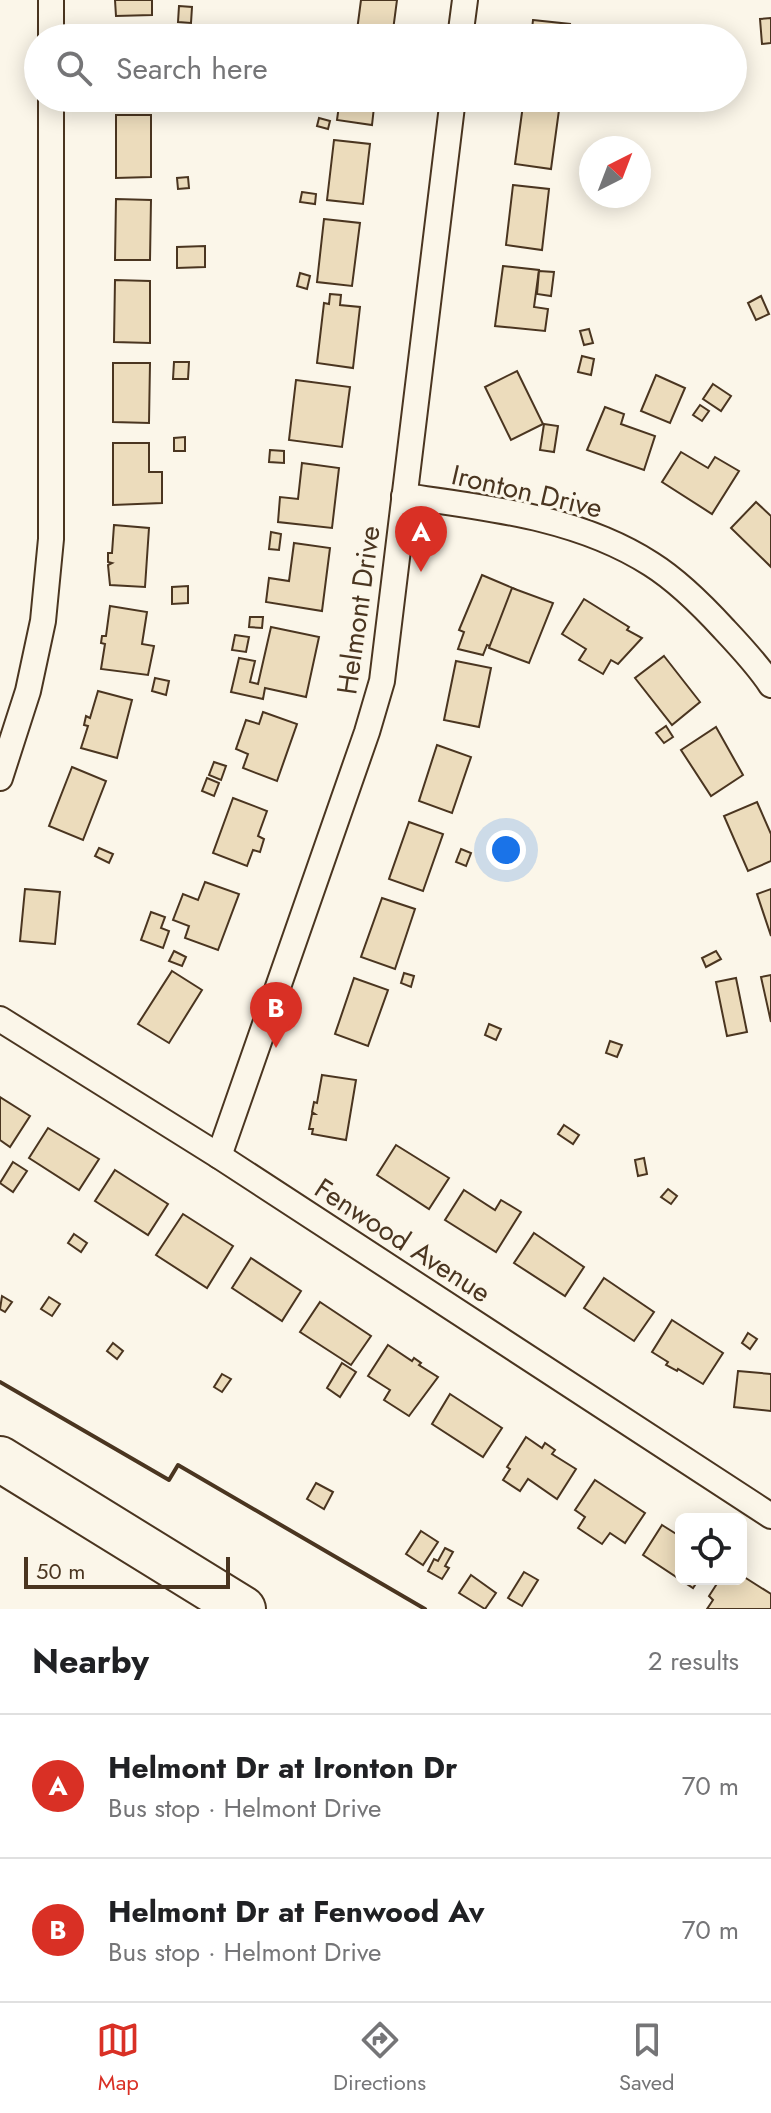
<!DOCTYPE html>
<html lang="en">
<head>
<meta charset="utf-8">
<style>
  body { margin:0; font-family:Jost,sans-serif; background:#f2f2f2; color:#202124 }
  .controls { position:absolute; right:24px; bottom:24px; display:grid; overflow:hidden; border-radius:12px; box-shadow:0 4px 20px #0003 }
  .controls button { width:72px; height:72px; display:grid; place-items:center; padding:0; border:0; border-bottom:2px solid #e0e0e0; background:#fff; color:#202124; font:40px sans-serif }
  .compass { position:absolute; left:579px; top:136px; width:72px; height:72px; border-radius:50%; background:#fff; box-shadow:0 4px 20px #0003; rotate:42deg }
  .scale { position:absolute; left:24px; bottom:20px; width:206px; box-sizing:border-box; padding-left:8px; border:4px solid #4a3520; border-top:0; font-size:22px; line-height:28px; white-space:nowrap; color:#4a3520; -webkit-text-stroke:6px #fbf6e9; paint-order:stroke }
  .you { position:absolute; left:506px; top:850px; width:28px; height:28px; margin:-20px; border:6px solid #fff; border-radius:50%; background:#1a73e8; box-shadow:0 0 0 12px #1a73e833 }
  .badge { display:grid; place-items:center; width:52px; height:52px; border-radius:50%; background:#d93025; color:#fff; font-size:26px; font-weight:700 }
  .pin { position:absolute; translate:-50% -66px; filter:drop-shadow(0 2px 4px #0008) }
  .pin::after { content:''; position:absolute; top:42px; width:28px; height:24px; background:inherit; clip-path:polygon(0 0,100% 0,50% 100%) }
  .list { margin:0; padding:0; list-style:none }
  h2 { display:flex; justify-content:space-between; align-items:center; height:104px; margin:0; padding:0 32px; font-size:34px }
  h2 small { font-size:26px; font-weight:400; color:#757577 }
  .list li { display:grid; grid-template-columns:52px 1fr auto; gap:24px; align-items:center; box-sizing:border-box; height:144px; padding:0 32px; border-top:2px solid #e0e0e0 }
  .list b { display:block; font-size:30px; white-space:nowrap }
  .list p { margin:0; font-size:26px; white-space:nowrap; color:#757577 }
  .list em { font-size:26px; font-style:normal; color:#757577 }
  .icon { flex:none; width:44px; height:44px; fill:none; stroke:currentColor; stroke-width:2; stroke-linecap:round; stroke-linejoin:round }
  .map { position:relative; flex:none; width:771px; height:1609px; overflow:hidden }
  .search { position:absolute; background:#fff; box-shadow:0 4px 20px #0003; left:24px; right:24px; top:24px; height:88px; display:flex; align-items:center; gap:20px; box-sizing:border-box; padding:0 28px; border-radius:44px; color:#757577; font-size:30px }
  .sheet { height:392px; background:#fff }
  nav { display:flex; justify-content:space-around; align-items:center; box-sizing:border-box; height:112px; border-top:2px solid #e0e0e0; background:#fff; font-size:22px; color:#757577 }
  nav a { display:grid; justify-items:center; gap:4px }
  nav .on { color:#d93025 }
  .map>svg:first-child { display:block }
  .building { fill:#ecdcbc; stroke:#4a3520; stroke-width:2 }
  .lines { fill:none; stroke-linecap:round; stroke-linejoin:round }
  .minor-casing { stroke:#4a3520; stroke-width:28 }
  .motorway-casing { stroke:#4a3520; stroke-width:48 }
  .minor { stroke:#fbf6e9; stroke-width:24 }
  .motorway { stroke:#fbf6e9; stroke-width:44 }
  .wall { stroke:#4a3520; stroke-width:4 }
  .labels { text-anchor:middle; stroke-width:6; stroke-linejoin:round; paint-order:stroke }
  .street-label { font-size:28px; fill:#4a3520; stroke:#fbf6e9 }
</style>
</head>
<body>
<div class="map">
<svg width="771" height="1609" viewBox="0 0 771 1609">
  <rect width="100%" height="100%" fill="#fbf6e9"/>
  <g class="building">
    <polygon points="115,0 152,0 152,15 116,16"/>
    <polygon points="361,0 397,0 392,38 356,38"/>
    <polygon points="179,6 192,7 191,23 178,22"/>
    <polygon points="771,18 771,43 762,44 760,19"/>
    <polygon points="533,20 570,24 568,38 531,38"/>
    <polygon points="340,98 375,98 372,125 337,120"/>
    <polygon points="523,105 559,110 551,169 515,164"/>
    <polygon points="116,115 151,115 151,177 116,178"/>
    <polygon points="319,118 330,121 328,129 317,126"/>
    <polygon points="334,140 370,144 363,204 327,200"/>
    <polygon points="188,177 189,188 178,189 177,178"/>
    <polygon points="513,185 549,189 542,250 506,245"/>
    <polygon points="302,192 316,194 315,204 300,202"/>
    <polygon points="116,199 151,200 150,260 115,260"/>
    <polygon points="324,219 360,223 352,286 317,282"/>
    <polygon points="205,246 205,267 177,268 177,247"/>
    <polygon points="503,266 539,270 534,307 548,309 545,331 495,326"/>
    <polygon points="539,271 554,272 551,296 537,294"/>
    <polygon points="300,273 310,276 307,289 297,286"/>
    <polygon points="115,280 150,281 150,343 114,342"/>
    <polygon points="330,294 341,295 340,305 360,307 353,368 317,363 324,303 329,304"/>
    <polygon points="761,296 769,314 756,320 748,303"/>
    <polygon points="589,329 593,343 584,345 580,331"/>
    <polygon points="582,356 594,359 591,375 578,372"/>
    <polygon points="174,362 189,362 188,379 173,379"/>
    <polygon points="113,363 150,363 149,423 113,422"/>
    <polygon points="517,371 543,424 511,440 485,387"/>
    <polygon points="656,375 685,388 670,423 641,411"/>
    <polygon points="296,380 350,387 342,447 289,440"/>
    <polygon points="713,384 731,396 721,411 703,399"/>
    <polygon points="700,405 709,411 702,421 693,415"/>
    <polygon points="605,407 624,414 621,424 655,436 644,470 587,450"/>
    <polygon points="544,424 558,426 554,452 540,450"/>
    <polygon points="185,437 185,451 174,451 174,438"/>
    <polygon points="113,443 149,443 149,472 162,472 162,503 113,505"/>
    <polygon points="270,450 284,451 284,463 269,462"/>
    <polygon points="681,452 708,468 715,457 739,471 712,514 662,482"/>
    <polygon points="302,463 339,468 332,528 278,522 280,497 298,499"/>
    <polygon points="756,502 771,516 771,567 731,528"/>
    <polygon points="114,525 149,528 145,587 110,585 108,565 112,563 108,562 108,553 112,553"/>
    <polygon points="271,532 281,534 279,550 269,549"/>
    <polygon points="294,543 330,548 322,611 266,602 269,578 289,581"/>
    <polygon points="482,575 515,589 490,646 487,645 483,655 458,649 464,632 459,630"/>
    <polygon points="188,586 188,603 172,604 172,587"/>
    <polygon points="512,588 553,603 529,663 489,648"/>
    <polygon points="584,599 629,627 627,630 642,638 618,664 611,660 603,674 579,660 586,649 562,634"/>
    <polygon points="110,606 147,612 142,644 154,646 148,675 101,669 105,644 101,643 102,636 106,636"/>
    <polygon points="250,617 263,617 262,628 249,627"/>
    <polygon points="271,627 319,637 306,697 265,688 263,699 231,692 239,658 255,661 250,682 258,684"/>
    <polygon points="235,635 249,637 246,652 232,650"/>
    <polygon points="664,656 700,702 672,725 635,678"/>
    <polygon points="456,661 491,668 479,727 444,720"/>
    <polygon points="155,678 169,681 166,695 152,691"/>
    <polygon points="98,691 132,700 117,758 81,748 88,726 84,725 86,716 90,718"/>
    <polygon points="263,712 297,724 277,781 243,768 248,754 236,749 246,720 259,724"/>
    <polygon points="666,726 673,737 664,743 656,733"/>
    <polygon points="716,727 743,775 711,796 681,750"/>
    <polygon points="437,745 471,757 452,813 419,801"/>
    <polygon points="214,762 226,766 221,780 209,775"/>
    <polygon points="72,767 106,781 83,840 49,826"/>
    <polygon points="207,778 219,783 214,796 202,791"/>
    <polygon points="233,798 267,811 258,836 264,839 260,852 253,850 247,866 213,853"/>
    <polygon points="757,802 771,834 771,861 748,871 724,816"/>
    <polygon points="409,822 443,834 423,891 389,879"/>
    <polygon points="99,848 113,854 109,863 95,856"/>
    <polygon points="461,849 471,853 466,866 456,862"/>
    <polygon points="205,882 239,894 218,950 185,938 189,926 173,920 183,894 198,900"/>
    <polygon points="25,889 60,892 55,944 20,941"/>
    <polygon points="771,889 771,936 757,894"/>
    <polygon points="382,898 415,909 395,969 361,957"/>
    <polygon points="151,912 165,917 161,928 169,931 163,948 141,940"/>
    <polygon points="174,951 186,957 182,966 169,961"/>
    <polygon points="716,951 721,959 706,967 702,958"/>
    <polygon points="172,971 202,990 169,1043 138,1024"/>
    <polygon points="404,973 414,976 411,987 401,983"/>
    <polygon points="771,975 771,1022 761,977"/>
    <polygon points="354,978 388,990 368,1046 335,1034"/>
    <polygon points="736,978 747,1032 727,1036 716,982"/>
    <polygon points="489,1024 501,1029 496,1040 485,1035"/>
    <polygon points="610,1041 622,1045 617,1057 606,1053"/>
    <polygon points="322,1075 356,1080 346,1140 312,1134 313,1129 309,1129 312,1114 315,1114 312,1112 314,1102 317,1103"/>
    <polygon points="0,1097 30,1116 10,1147 0,1140"/>
    <polygon points="564,1125 579,1135 573,1144 558,1134"/>
    <polygon points="48,1128 99,1159 79,1190 29,1158"/>
    <polygon points="396,1145 449,1178 429,1209 377,1175"/>
    <polygon points="644,1158 647,1174 638,1176 635,1160"/>
    <polygon points="13,1162 27,1171 13,1192 0,1183"/>
    <polygon points="115,1170 168,1204 148,1235 95,1201"/>
    <polygon points="668,1189 677,1196 671,1204 661,1197"/>
    <polygon points="464,1190 495,1210 501,1200 521,1212 496,1252 445,1220"/>
    <polygon points="183,1214 233,1246 207,1288 156,1255"/>
    <polygon points="534,1233 584,1267 565,1296 514,1263"/>
    <polygon points="74,1234 87,1243 81,1252 68,1243"/>
    <polygon points="251,1258 301,1291 282,1321 232,1288"/>
    <polygon points="604,1278 654,1312 634,1341 584,1308"/>
    <polygon points="2,1296 12,1302 5,1312 0,1309"/>
    <polygon points="49,1297 60,1304 52,1316 41,1309"/>
    <polygon points="320,1302 371,1336 351,1365 300,1332"/>
    <polygon points="672,1320 723,1353 703,1384 678,1369 677,1371 666,1365 668,1362 652,1352"/>
    <polygon points="748,1333 757,1339 750,1349 742,1343"/>
    <polygon points="113,1343 123,1351 117,1359 107,1351"/>
    <polygon points="388,1345 412,1361 414,1358 421,1363 419,1365 438,1377 409,1416 384,1400 390,1390 368,1376"/>
    <polygon points="342,1363 356,1372 340,1397 327,1388"/>
    <polygon points="738,1371 771,1374 771,1411 734,1407"/>
    <polygon points="222,1374 231,1379 222,1392 214,1387"/>
    <polygon points="450,1394 502,1428 483,1457 432,1424"/>
    <polygon points="526,1437 542,1448 545,1443 555,1450 552,1454 576,1469 557,1499 528,1479 520,1491 503,1480 510,1469 507,1467"/>
    <polygon points="595,1480 645,1513 625,1543 610,1533 602,1544 578,1528 585,1517 575,1510"/>
    <polygon points="316,1483 333,1492 324,1509 307,1499"/>
    <polygon points="662,1525 681,1537 681,1579 699,1579 693,1588 643,1555"/>
    <polygon points="421,1531 438,1542 423,1565 406,1554"/>
    <polygon points="445,1548 453,1552 445,1566 449,1568 442,1579 428,1571 434,1559 438,1561"/>
    <polygon points="524,1572 538,1580 522,1606 508,1598"/>
    <polygon points="471,1575 496,1593 485,1609 459,1593"/>
    <polygon points="741,1575 771,1594 771,1609 707,1609 713,1600 709,1596 720,1579 741,1579"/>
  </g>
  <g class="lines">
    <defs>
      <g id="minor">
        <polyline points="51,38 51,0"/>
        <polyline points="460,38 465,0"/>
        <path d="M404,496c84,12 174,21 247,68 27,17 51,41 73,65 16,17 34,36 47,56"/>
        <polyline points="0,778 28,691 43,621 51,539 51,98"/>
        <polyline points="0,1019 219,1156 771,1516"/>
        <polyline points="219,1156 367,732 382,681 453,98"/>
      </g>
      <polyline id="motorway" points="0,1459 243,1609"/>
    </defs>
    <use href="#minor" class="minor-casing"/>
    <use href="#motorway" class="motorway-casing"/>
    <use href="#minor" class="minor"/>
    <use href="#motorway" class="motorway"/>
    <polyline class="wall" points="0,1382 169,1480 178,1465 425,1609"/>
  </g>
  <g class="labels">
    <g class="street-label">
      <text transform="translate(527 491) rotate(13)" y="10">Ironton Drive</text>
      <text transform="translate(358 610) rotate(-82)" y="10">Helmont Drive</text>
      <text transform="translate(403 1240) rotate(33)" y="10">Fenwood Avenue</text>
    </g>
  </g>
</svg>
<div class="controls">
<button><svg class="icon" aria-label="locate" viewBox="0 0 24 24"><circle cx="12" cy="12" r="6"/><path d="M12 2v4M12 18v4M2 12h4M18 12h4"/></svg></button>
</div>
<svg class="compass" viewBox="-18 -18 36 36"><path d="M0-13l5 13h-10z" fill="#e53935"/><path d="M0 13l5-13h-10z" fill="#757577"/></svg>
<div class="scale">50 m</div>
<div class="you"></div>
<div class="pin badge" style="left:421px;top:572px">A</div>
<div class="pin badge" style="left:276px;top:1048px">B</div>
<div class="search"><svg class="icon" aria-label="search" viewBox="0 0 24 24"><circle cx="10" cy="10" r="6"/><path d="M15 15l6 6"/></svg>Search here</div>
</div>
<section class="sheet">
<h2>Nearby<small>2 results</small></h2>
<ul class="list">
<li><span class="badge">A</span><div><b>Helmont Dr at Ironton Dr</b><p>Bus stop · Helmont Drive</p></div><em>70 m</em></li>
<li><span class="badge">B</span><div><b>Helmont Dr at Fenwood Av</b><p>Bus stop · Helmont Drive</p></div><em>70 m</em></li>
</ul>
</section>
<nav>
<a class="on"><svg class="icon" aria-label="map" viewBox="0 0 24 24"><path d="M3 6l6-2 6 2 6-2v14l-6 2-6-2-6 2zM9 4v14M15 6v14"/></svg>Map</a>
<a><svg class="icon" aria-label="directions" viewBox="0 0 24 24"><path d="M12 3l9 9-9 9-9-9zM9 14v-3h6M13 9l2 2-2 2"/></svg>Directions</a>
<a><svg class="icon" aria-label="saved" viewBox="0 0 24 24"><path d="M7 4h10v16l-5-4-5 4z"/></svg>Saved</a>
</nav>
</body>
</html>
